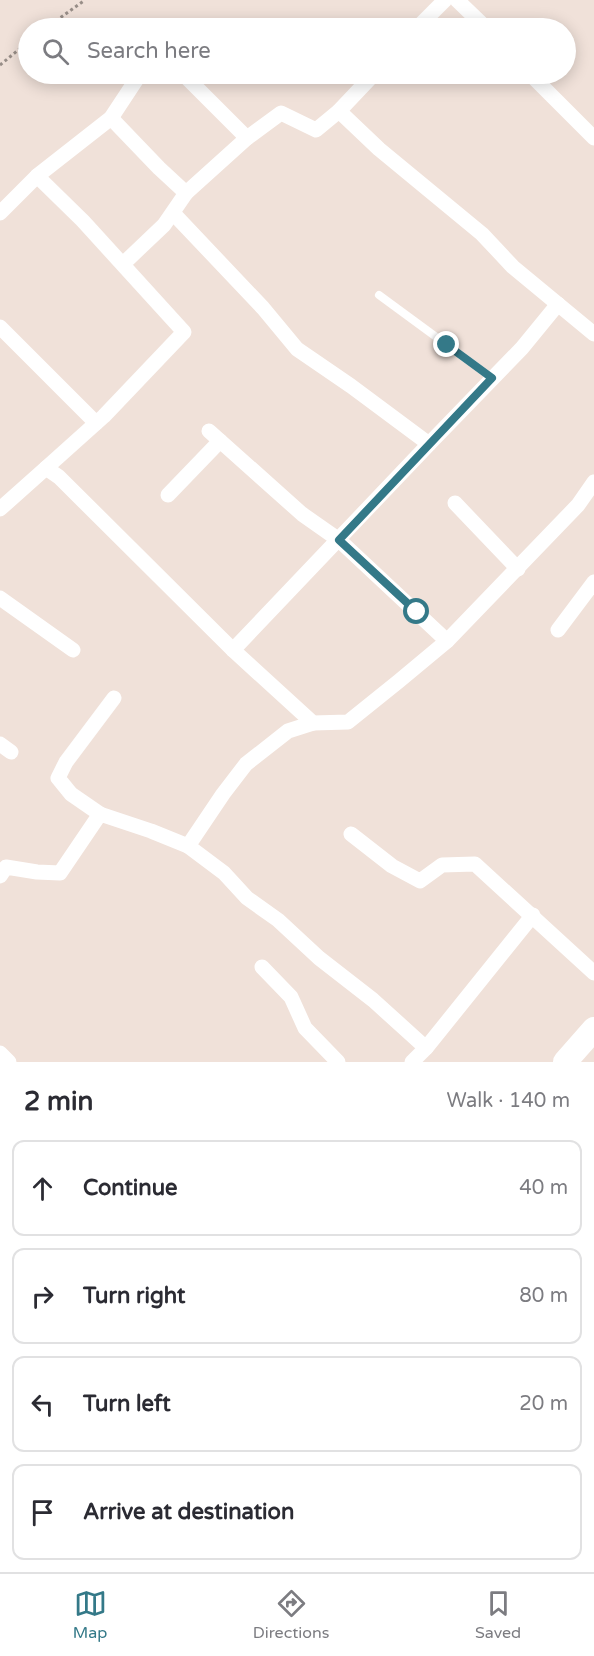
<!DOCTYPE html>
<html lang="en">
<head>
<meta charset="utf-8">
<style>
  body { margin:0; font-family:"Varela Round",sans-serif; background:#f7f7f7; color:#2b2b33 }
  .stop { position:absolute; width:18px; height:18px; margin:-14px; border:4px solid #347988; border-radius:50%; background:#fff }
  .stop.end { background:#347988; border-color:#fff; box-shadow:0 2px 6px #0008 }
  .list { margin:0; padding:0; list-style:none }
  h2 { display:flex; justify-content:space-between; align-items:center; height:78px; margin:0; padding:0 24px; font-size:26px }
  h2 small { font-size:20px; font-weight:400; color:#7c7c81 }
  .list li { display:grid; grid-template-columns:39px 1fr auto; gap:18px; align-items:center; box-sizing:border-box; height:96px; margin:0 12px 12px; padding:0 12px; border:2px solid #e1e1e2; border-radius:12px }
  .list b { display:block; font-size:22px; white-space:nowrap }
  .list em { font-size:20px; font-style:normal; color:#7c7c81 }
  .icon { flex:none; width:33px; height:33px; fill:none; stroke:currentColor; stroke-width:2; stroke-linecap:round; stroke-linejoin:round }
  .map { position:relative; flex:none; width:594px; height:1062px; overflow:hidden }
  .search { position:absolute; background:#fff; box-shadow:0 3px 15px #0003; left:18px; right:18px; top:18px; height:66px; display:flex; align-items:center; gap:15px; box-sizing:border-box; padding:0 21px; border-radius:33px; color:#7c7c81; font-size:22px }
  .sheet { height:510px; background:#fff }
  nav { display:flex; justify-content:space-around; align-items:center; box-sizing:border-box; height:84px; border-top:2px solid #e1e1e2; background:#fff; font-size:16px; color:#7c7c81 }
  nav a { display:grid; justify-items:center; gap:3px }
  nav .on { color:#347988 }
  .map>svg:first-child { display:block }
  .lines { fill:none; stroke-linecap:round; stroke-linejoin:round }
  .path { stroke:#988e88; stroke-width:3; stroke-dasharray:3 3; stroke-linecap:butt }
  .service { stroke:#fff; stroke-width:8 }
  .minor { stroke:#fff; stroke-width:15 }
  .trunk { stroke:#fff; stroke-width:24 }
  .route { stroke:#347988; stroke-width:8 }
</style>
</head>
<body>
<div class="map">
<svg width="594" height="1062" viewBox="0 0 594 1062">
  <rect width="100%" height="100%" fill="#f0e1d9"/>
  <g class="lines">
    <g class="path">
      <polyline points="46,28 85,0"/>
      <polyline points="0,65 28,42"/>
    </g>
    <polyline class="service" points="379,295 492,378"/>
    <g class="minor">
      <polyline points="457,0 486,28"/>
      <polyline points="417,28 445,0"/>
      <polyline points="183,74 247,138 186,193"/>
      <polyline points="530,74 594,138"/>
      <polyline points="339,111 379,149 482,234 513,267 594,334"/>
      <polyline points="111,118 159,168 186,193 164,225 123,264"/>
      <polyline points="247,138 281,113 316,130 339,111 374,74"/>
      <polyline points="37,176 83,221 184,332 104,416 46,468"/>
      <polyline points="0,213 37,176 111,118 140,74"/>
      <polyline points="173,213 263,308 297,349 351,386 429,444 233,650"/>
      <polyline points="0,327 96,423"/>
      <polyline points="209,431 302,514 339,540 447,641"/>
      <polyline points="429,444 522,348 558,304"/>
      <polyline points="168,495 220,441"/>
      <polyline points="455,503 518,569"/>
      <polyline points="0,509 46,468 59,477 233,650 313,723 348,722 399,681 447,641 578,505 594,482"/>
      <polyline points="0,598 73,650"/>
      <polyline points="558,630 594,582"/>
      <polyline points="0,744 11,752"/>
      <polyline points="100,814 71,794 58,778 66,762 114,698"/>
      <polyline points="351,834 392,866 420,881 442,865 475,864 594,973"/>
      <polyline points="188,846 223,794 246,764 288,731 313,723"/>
      <polyline points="0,876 6,867 37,872 60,873 100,814 151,831 188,846 224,873 247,898 278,920 319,958 373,1000 426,1048 533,915"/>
      <polyline points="262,967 291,997 305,1028 338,1062"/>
      <polyline points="0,1053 9,1062"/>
      <polyline points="412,1062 426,1048"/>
    </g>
    <polyline class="trunk" points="565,1062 594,1029"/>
  </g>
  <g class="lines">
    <polyline class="route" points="417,612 339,540 492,378 447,345"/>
  </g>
</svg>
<div class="stop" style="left:417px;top:612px"></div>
<div class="stop end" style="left:447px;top:345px"></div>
<div class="search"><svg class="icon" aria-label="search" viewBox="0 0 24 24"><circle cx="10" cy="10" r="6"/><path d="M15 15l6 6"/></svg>Search here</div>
</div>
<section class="sheet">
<h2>2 min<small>Walk · 140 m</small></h2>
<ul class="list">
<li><svg class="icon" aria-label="ahead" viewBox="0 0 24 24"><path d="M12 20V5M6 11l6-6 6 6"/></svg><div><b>Continue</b></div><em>40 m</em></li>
<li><svg class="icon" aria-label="right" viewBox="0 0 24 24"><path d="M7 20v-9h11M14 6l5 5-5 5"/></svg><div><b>Turn right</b></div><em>80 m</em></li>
<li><svg class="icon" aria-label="left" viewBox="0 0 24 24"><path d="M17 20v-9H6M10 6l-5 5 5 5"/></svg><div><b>Turn left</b></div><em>20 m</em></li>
<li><svg class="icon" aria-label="arrive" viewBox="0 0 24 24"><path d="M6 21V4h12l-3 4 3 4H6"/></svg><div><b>Arrive at destination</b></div></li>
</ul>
</section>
<nav>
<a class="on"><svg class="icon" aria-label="map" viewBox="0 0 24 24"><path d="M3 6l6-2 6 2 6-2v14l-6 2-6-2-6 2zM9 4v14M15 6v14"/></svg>Map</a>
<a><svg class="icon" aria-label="directions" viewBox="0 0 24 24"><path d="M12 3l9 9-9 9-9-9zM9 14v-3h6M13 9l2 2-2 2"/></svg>Directions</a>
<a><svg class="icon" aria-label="saved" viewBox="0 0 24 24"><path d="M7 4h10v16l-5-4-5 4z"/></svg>Saved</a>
</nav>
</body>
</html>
